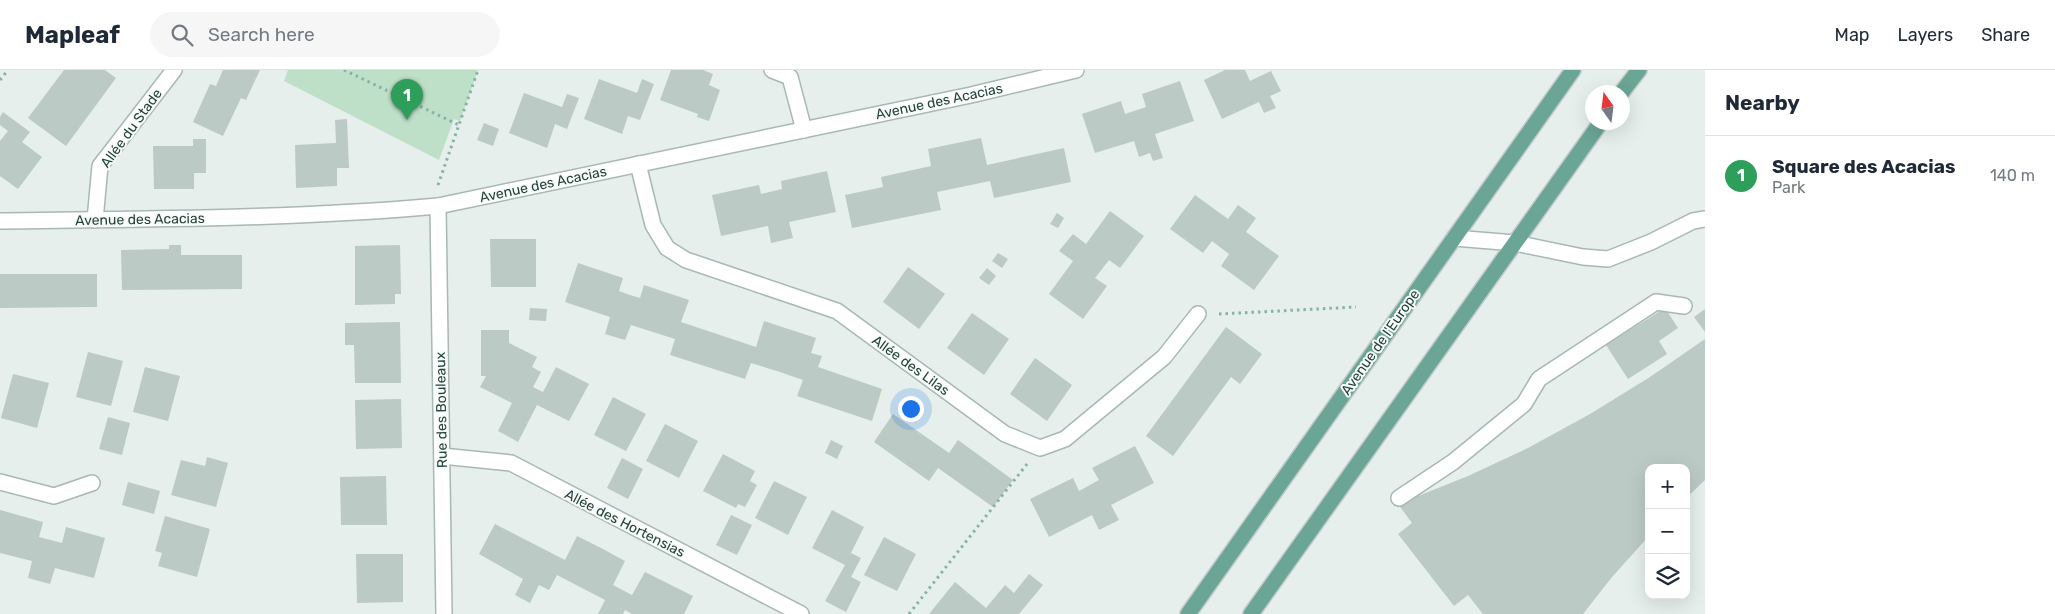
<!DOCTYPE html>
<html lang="en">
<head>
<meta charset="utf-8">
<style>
  body { margin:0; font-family:Rubik,sans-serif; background:#f6f6f7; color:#1f2937 }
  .controls { position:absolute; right:15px; bottom:15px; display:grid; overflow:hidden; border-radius:10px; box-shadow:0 5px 20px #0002 }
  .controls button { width:45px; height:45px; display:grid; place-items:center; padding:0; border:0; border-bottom:1px solid #e0e1e3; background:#fff; color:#1f2937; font:25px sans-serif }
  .compass { position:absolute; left:1585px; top:15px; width:45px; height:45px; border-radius:50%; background:#fff; box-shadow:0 5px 20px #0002; rotate:346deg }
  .you { position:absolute; left:910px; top:338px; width:18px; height:18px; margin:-12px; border:4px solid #fff; border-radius:50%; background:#1a73e8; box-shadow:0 0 0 8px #1a73e833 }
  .badge { display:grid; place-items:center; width:32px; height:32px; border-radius:50%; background:#7f5249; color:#fff; font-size:16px; font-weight:700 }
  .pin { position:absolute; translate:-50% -41px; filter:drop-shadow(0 1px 2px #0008) }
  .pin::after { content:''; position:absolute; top:26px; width:18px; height:15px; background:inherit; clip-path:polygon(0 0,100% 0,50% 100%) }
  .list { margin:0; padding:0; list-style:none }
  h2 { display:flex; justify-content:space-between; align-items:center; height:65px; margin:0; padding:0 20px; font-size:21px }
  h2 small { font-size:16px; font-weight:400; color:#747a83 }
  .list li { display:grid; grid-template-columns:32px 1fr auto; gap:15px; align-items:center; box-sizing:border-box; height:80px; padding:0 20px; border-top:1px solid #e0e1e3 }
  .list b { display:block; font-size:19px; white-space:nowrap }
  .list p { margin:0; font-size:16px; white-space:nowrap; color:#747a83 }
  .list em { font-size:16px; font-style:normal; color:#747a83 }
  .icon { flex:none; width:28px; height:28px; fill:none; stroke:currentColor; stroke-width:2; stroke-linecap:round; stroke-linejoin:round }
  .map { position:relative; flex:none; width:1705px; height:544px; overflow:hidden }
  header { display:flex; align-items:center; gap:30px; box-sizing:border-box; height:70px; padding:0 25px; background:#fff; border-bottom:1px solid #e0e1e3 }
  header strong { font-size:24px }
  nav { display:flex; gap:28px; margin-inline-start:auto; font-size:18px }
  .search { width:350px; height:45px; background:#f6f6f7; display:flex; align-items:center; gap:12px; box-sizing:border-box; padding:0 18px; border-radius:28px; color:#747a83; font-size:19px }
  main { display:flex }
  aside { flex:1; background:#fff }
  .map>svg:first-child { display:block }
  .green { fill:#bfe0c8 }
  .building { fill:#bbcac4 }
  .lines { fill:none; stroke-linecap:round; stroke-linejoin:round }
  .minor-casing { stroke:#a8b8b2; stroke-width:18 }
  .major-casing { stroke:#c2cac8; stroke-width:18 }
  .path { stroke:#86b3a5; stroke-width:3; stroke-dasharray:2.5 4; stroke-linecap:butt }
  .minor { stroke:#fff; stroke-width:15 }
  .major { stroke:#6aa596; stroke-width:15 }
  .labels { text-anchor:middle; stroke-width:4; stroke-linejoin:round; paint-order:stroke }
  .street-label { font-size:14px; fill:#24423a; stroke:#f7fbf9 }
</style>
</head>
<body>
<header>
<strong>Mapleaf</strong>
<div class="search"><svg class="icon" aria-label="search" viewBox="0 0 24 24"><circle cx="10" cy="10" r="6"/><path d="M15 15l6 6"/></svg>Search here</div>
<nav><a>Map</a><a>Layers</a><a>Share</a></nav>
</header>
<main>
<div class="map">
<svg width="1705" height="544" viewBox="0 0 1705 544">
  <rect width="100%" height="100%" fill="#e6efeb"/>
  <polygon class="green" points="288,0 478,0 460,51 454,49 439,90 284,11"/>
  <g class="building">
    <polygon points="64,0 105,0 116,8 66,76 28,48"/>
    <polygon points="223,0 260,0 246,30 241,28 223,66 193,52 210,14 216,16"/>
    <polygon points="671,0 703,0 713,4 709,15 720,20 709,51 697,47 698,44 660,30"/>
    <polygon points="1225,0 1245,0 1250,11 1271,1 1281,21 1270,26 1276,38 1264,43 1259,32 1222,49 1204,10"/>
    <polygon points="599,9 637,23 642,9 654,14 640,50 628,46 622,64 584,49"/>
    <polygon points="1180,11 1194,51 1155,64 1163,88 1153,91 1150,83 1139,87 1134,71 1095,83 1082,44 1121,31 1125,44 1146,37 1142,24"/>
    <polygon points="524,23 562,37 567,24 579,28 567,59 555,54 547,78 509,63"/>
    <polygon points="3,42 30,62 22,72 42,87 18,119 0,106 0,71 8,61 0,55 0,47"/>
    <polygon points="347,49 349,98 337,98 337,116 296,118 295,75 336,73 335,50"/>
    <polygon points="484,53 499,59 493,76 477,70"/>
    <polygon points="981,68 987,95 1064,78 1071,112 994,128 990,111 937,122 941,140 852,158 845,125 883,117 881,107 931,96 928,79"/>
    <polygon points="193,69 206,69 206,103 194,103 194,119 154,119 153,76 193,76"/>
    <polygon points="827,101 836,142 789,152 793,168 771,173 768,156 721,166 712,125 759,115 761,124 782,119 781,111"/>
    <polygon points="1195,125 1228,149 1238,135 1256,148 1246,162 1279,186 1254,220 1221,196 1229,184 1212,171 1203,183 1170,159"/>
    <polygon points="1110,141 1144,166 1120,198 1109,190 1095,208 1107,216 1083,249 1049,224 1073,191 1059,181 1073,164 1086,174"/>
    <polygon points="1057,143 1064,148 1058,158 1050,154"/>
    <polygon points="490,169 536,169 536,217 491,217"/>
    <polygon points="169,175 181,175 181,185 242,185 242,219 122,220 121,180 169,179"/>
    <polygon points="400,175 401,224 395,224 395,234 355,235 355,176"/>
    <polygon points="998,183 1008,189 1002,198 992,191"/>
    <polygon points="578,193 623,208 619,221 630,225 640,228 644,215 689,230 681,252 756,277 764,251 816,268 811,283 822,286 818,297 882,319 872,351 797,326 803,310 777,301 751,293 745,309 670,285 675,269 631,255 625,270 605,264 610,247 565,232"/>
    <polygon points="908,197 945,224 919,259 883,232"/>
    <polygon points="987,198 996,206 989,215 979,208"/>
    <polygon points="0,204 97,204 97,237 0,238"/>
    <polygon points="530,238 547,239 546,251 529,250"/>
    <polygon points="1665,238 1678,258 1659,271 1667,284 1628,309 1606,275"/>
    <polygon points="1705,239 1705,262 1694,247"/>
    <polygon points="972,243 1009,269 984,305 947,278"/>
    <polygon points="400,252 401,313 355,313 354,275 345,275 345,253"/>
    <polygon points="1226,257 1262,284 1240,314 1231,307 1173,386 1146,366"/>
    <polygon points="481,260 509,260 509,273 537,287 532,297 541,302 533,317 543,322 556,297 589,314 569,351 537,335 518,372 498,361 512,333 480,317 486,306 481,306"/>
    <polygon points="1705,269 1705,410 1686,428 1686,398 1649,398 1649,466 1612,507 1583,544 1483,544 1468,525 1454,536 1398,464 1412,453 1398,434 1468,406 1528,378 1590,344 1650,307"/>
    <polygon points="88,282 123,291 111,336 76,327"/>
    <polygon points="1035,288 1072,315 1047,351 1010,324"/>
    <polygon points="145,297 180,306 168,351 133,342"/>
    <polygon points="13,304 49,313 37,358 1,348"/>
    <polygon points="613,327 646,344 626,381 594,365"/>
    <polygon points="401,329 402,378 356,379 355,330"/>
    <polygon points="893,344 949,383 958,370 1013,410 993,437 938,398 929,411 874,372"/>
    <polygon points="108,347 130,353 122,385 99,379"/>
    <polygon points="665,354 698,371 679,408 646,391"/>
    <polygon points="831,370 843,376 837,389 825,383"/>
    <polygon points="1135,376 1154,413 1111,435 1119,450 1099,460 1092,445 1049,467 1030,429 1073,408 1079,421 1099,410 1092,398"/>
    <polygon points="723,384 755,401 750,411 757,415 745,437 738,434 736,438 703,421"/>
    <polygon points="207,387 228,393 216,437 171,425 181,390 205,396"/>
    <polygon points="622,388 643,399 628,429 607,418"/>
    <polygon points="386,406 387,455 341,455 340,407"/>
    <polygon points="774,411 807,427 788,465 755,448"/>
    <polygon points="128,412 160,421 154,444 122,435"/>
    <polygon points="0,440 43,452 39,467 62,473 66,457 105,468 94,508 55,498 50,514 28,508 32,491 0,483"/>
    <polygon points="832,440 864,457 851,483 861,488 851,507 861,512 846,542 825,531 845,495 812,478"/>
    <polygon points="731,445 752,455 737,485 716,475"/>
    <polygon points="165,446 210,459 197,507 158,496 162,483 155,481"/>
    <polygon points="495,454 565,490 577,466 601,478 625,491 613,515 632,525 645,502 693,526 684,544 632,544 625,540 623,544 598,544 605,530 557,505 549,520 539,515 530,533 515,525 523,509 479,484"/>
    <polygon points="884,467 916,484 897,521 864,505"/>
    <polygon points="356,484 403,484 403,532 357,533"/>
    <polygon points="1029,504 1043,515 1019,544 929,544 955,512 986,538 1005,515 1014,523"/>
  </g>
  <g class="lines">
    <defs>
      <g id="minor">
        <polyline points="772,0 790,7 804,60"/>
        <polyline points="638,94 653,155 667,178 686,190 837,241 1005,364 1040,378 1065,369 1164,287 1198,244"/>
        <polyline points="438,136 444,544"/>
        <polyline points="95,150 100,96 174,0"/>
        <path d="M0,151c146,-2 293,-2 438,-15l533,-111 105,-25"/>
        <polyline points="1454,168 1515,173 1583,187 1608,189 1651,172 1693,151 1705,149"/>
        <polyline points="442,386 511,393 801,544"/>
        <polyline points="0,412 54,426 92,413"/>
        <polyline points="1399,428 1453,392 1524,334 1539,309 1656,232 1684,236"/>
      </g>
      <g id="major">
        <polyline points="1622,22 1639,0"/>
        <polyline points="1188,544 1573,0"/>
        <polyline points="1251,544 1601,52"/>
      </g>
    </defs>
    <use href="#minor" class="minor-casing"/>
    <use href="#major" class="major-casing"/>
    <g class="path">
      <polyline points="344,0 459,55"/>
      <polyline points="0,10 8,0"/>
      <polyline points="438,115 478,0"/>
      <polyline points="1219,244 1356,237"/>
      <polyline points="909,544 1027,394"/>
    </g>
    <use href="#minor" class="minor"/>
    <use href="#major" class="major"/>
  </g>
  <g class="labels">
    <g class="street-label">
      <text transform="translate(939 31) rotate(-12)" y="5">Avenue des Acacias</text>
      <text transform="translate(131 58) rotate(-54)" y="5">Allée du Stade</text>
      <text transform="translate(543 114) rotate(-12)" y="5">Avenue des Acacias</text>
      <text transform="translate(140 149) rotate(-1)" y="5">Avenue des Acacias</text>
      <text transform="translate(1380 272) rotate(-55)" y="5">Avenue de l'Europe</text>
      <text transform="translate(911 295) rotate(36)" y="5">Allée des Lilas</text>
      <text transform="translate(441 340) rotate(-91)" y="5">Rue des Bouleaux</text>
      <text transform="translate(625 453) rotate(27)" y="5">Allée des Hortensias</text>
    </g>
  </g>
</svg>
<div class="controls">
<button>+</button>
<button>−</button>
<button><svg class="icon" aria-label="layers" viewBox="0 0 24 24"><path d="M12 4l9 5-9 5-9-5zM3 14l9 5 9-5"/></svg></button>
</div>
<svg class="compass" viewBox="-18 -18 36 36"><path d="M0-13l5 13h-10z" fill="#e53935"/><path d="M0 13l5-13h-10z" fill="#747a83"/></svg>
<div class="you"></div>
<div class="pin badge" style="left:407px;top:50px;background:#2e9e5b">1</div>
</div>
<aside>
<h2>Nearby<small></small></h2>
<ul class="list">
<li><span class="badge" style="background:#2e9e5b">1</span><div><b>Square des Acacias</b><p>Park</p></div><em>140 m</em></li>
</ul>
</aside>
</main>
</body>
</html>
